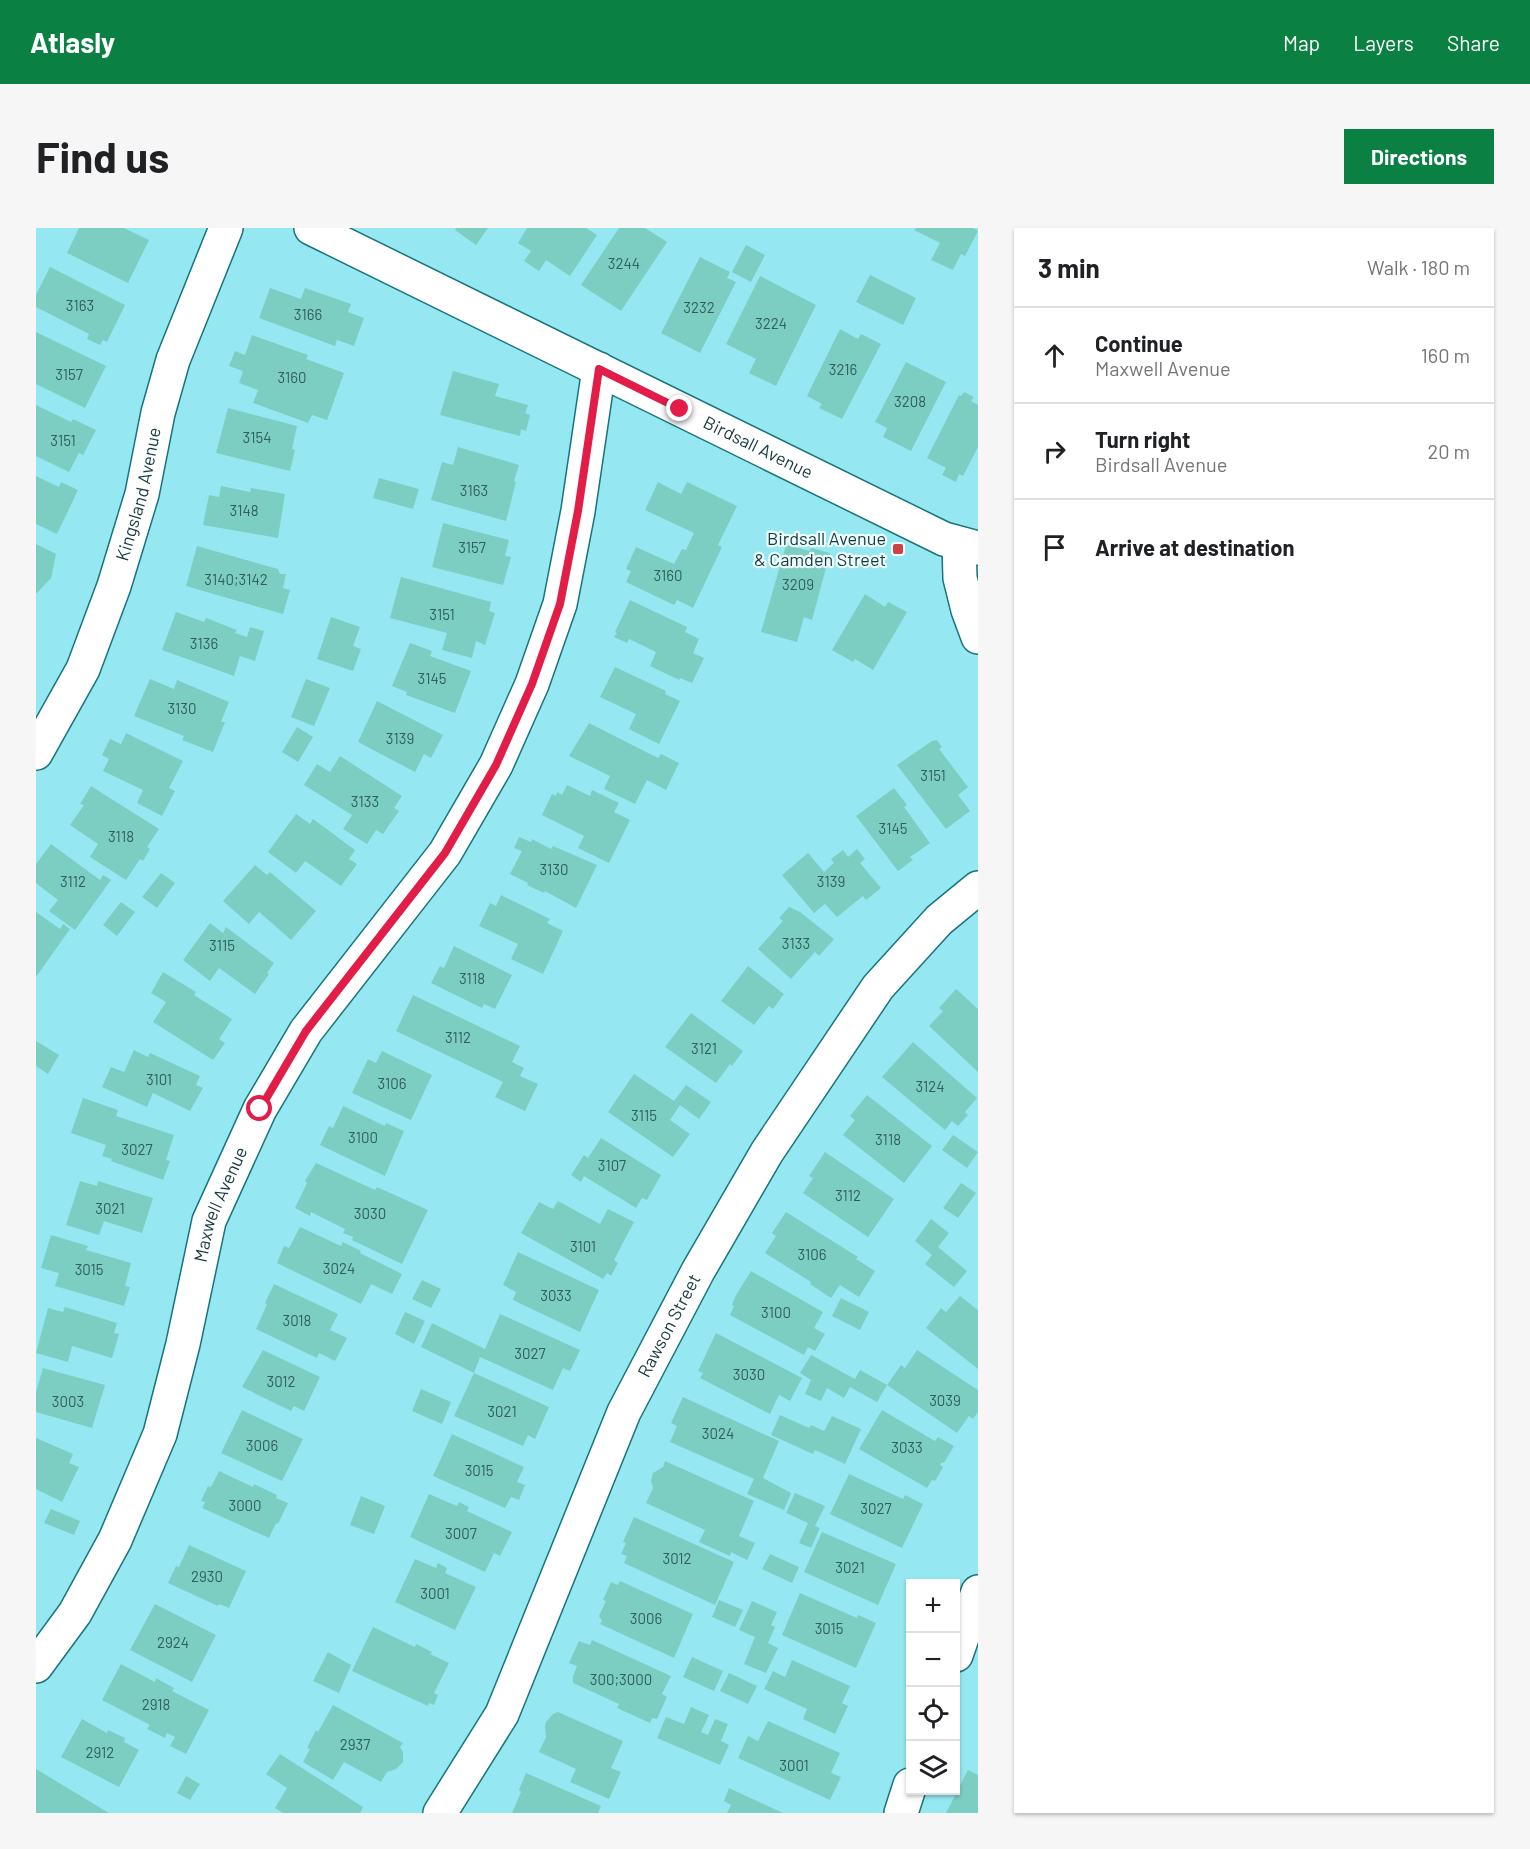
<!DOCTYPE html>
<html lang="en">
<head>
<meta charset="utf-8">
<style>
  body { margin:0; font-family:Barlow,sans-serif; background:#f6f6f6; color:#202124 }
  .controls { position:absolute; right:18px; bottom:18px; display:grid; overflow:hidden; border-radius:0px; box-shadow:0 2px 4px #0004 }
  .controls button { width:54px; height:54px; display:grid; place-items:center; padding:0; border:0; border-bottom:2px solid #e0e0e0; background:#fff; color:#202124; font:30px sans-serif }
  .stop { position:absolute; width:18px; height:18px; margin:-14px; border:4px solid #e11d48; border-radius:50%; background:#fff }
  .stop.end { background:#e11d48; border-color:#fff; box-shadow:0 2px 6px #0008 }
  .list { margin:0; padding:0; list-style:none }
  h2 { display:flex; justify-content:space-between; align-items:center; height:78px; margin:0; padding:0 24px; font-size:26px }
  h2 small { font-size:20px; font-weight:400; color:#757577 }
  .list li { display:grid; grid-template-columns:39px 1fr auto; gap:18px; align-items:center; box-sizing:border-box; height:96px; padding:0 24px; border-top:2px solid #e0e0e0 }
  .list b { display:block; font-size:22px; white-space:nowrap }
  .list p { margin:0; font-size:20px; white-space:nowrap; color:#757577 }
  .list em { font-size:20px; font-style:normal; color:#757577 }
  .icon { flex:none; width:33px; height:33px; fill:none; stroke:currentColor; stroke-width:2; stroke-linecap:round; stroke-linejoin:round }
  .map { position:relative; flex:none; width:942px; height:1585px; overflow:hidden; border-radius:0px }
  header { display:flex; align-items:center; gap:36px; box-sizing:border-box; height:84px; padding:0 30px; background:#0b8043; color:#fff }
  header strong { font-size:28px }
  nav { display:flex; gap:33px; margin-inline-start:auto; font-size:21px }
  .intro { display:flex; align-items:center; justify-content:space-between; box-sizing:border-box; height:144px; padding:0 36px }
  h1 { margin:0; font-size:42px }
  .button { padding:15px 27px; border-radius:0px; background:#0b8043; color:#fff; font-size:21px; font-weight:700 }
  main { display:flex; gap:36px; padding:0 36px }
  aside { flex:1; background:#fff; border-radius:0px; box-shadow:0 2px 4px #0004 }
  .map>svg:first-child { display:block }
  .building { fill:#7dcec2 }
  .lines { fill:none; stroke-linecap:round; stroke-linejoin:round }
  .street-casing { stroke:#17747c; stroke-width:36 }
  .street { stroke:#fff; stroke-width:33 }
  .route { stroke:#e11d48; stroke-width:8 }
  .poi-dot { fill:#d04143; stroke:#edfdfe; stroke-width:2 }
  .labels { text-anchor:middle; stroke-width:4.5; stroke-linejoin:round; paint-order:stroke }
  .number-label { font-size:15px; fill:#305f5f }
  .street-label { font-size:18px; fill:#173a3e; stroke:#edfdfe }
  .poi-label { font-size:18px; fill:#173a3e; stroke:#edfdfe; text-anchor:end }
</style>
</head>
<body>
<header>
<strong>Atlasly</strong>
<nav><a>Map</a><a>Layers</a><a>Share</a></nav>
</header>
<div class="intro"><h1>Find us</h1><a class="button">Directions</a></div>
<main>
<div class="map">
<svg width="942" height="1585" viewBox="0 0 942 1585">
  <rect width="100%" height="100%" fill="#95e8f1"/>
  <g class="building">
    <polygon points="43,0 88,0 113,12 92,55 31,25"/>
    <polygon points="420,0 452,0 440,17 419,2"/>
    <polygon points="491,0 550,0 561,7 534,48 510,32 503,43 488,33 495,23 482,15"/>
    <polygon points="583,0 609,0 631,14 585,83 545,57"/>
    <polygon points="880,0 937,0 942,3 929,28 925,26 917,42 895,32 904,15 878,2"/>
    <polygon points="710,17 729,27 715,54 696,44"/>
    <polygon points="664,29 694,44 691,50 700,54 664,125 625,105"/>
    <polygon points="14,39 89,77 71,114 67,112 64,117 51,111 53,106 0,79 0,67"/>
    <polygon points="834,47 880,70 867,97 820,74"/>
    <polygon points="724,48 780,77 740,158 713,145 720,131 690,116"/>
    <polygon points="234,60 265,71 269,60 315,76 312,84 328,90 318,118 301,112 299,118 223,90"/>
    <polygon points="804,101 822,111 825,106 845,116 806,191 783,180 786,176 771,168"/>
    <polygon points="0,104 70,138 49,180 0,156"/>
    <polygon points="216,107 272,127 270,131 308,145 291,192 276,187 272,195 217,175 222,162 203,155 207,143 193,138 199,123 209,127"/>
    <polygon points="870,134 910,154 875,223 847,209 851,200 839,194"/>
    <polygon points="417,143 463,156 459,168 492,177 489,185 494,187 490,203 485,201 484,208 404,187"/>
    <polygon points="928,164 938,169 935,173 942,177 942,219 927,248 923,246 920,254 906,247 910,240 891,230 923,167 925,168"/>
    <polygon points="0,177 35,194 37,191 60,202 47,227 43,225 33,244 0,228"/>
    <polygon points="192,180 261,198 256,221 259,222 254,243 180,225"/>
    <polygon points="422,219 483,237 478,253 480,254 470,293 395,272 406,234 417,237"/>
    <polygon points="0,248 23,259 25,254 42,262 21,306 0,296"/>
    <polygon points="343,250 383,261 377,281 337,270"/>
    <polygon points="622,254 645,266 651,254 701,278 682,317 686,319 657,380 641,372 638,377 590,354 595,343 590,341 600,319 638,336 646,321 650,322 658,305 609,282"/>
    <polygon points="185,258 214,264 215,260 249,266 242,310 167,297 173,267 183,269"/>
    <polygon points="407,295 473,312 469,328 475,329 467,357 396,339"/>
    <polygon points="0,316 20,326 15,350 0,366"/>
    <polygon points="750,317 774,323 775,320 794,325 776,392 768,389 761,414 725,404"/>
    <polygon points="161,318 242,341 244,346 250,346 247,360 254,362 247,386 150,358"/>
    <polygon points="365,349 455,374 453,383 459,385 449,417 440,413 436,430 406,422 411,405 354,390"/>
    <polygon points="829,366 849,379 852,374 871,384 837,442 819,431 817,434 796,422"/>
    <polygon points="594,372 651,399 649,404 663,411 657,425 668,430 656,455 644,450 643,452 614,438 620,424 593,411 591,415 578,409 581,405 579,404"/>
    <polygon points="140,384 168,394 170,390 201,402 199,405 211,409 214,399 228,403 219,433 204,428 198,448 126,422"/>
    <polygon points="295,389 324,399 317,418 325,421 317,443 281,431"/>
    <polygon points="374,415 396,423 394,428 435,443 419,485 370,467 371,464 356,458"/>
    <polygon points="579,439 630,463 629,466 644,473 623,516 593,501 600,486 564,469"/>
    <polygon points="114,451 138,461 141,452 193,474 185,494 189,494 177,524 146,512 148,508 98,488"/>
    <polygon points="270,451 294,460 278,498 255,489"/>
    <polygon points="341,473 407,507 395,530 388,526 379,544 322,514"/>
    <polygon points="553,495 622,530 625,526 643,535 630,562 611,552 599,576 568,561 574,548 533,528"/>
    <polygon points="261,499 277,509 262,534 246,524"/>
    <polygon points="90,505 147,533 133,560 139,563 126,588 101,575 107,562 67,543 73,531 66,527 74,511 85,516"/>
    <polygon points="901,512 906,519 903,521 932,559 922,567 934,583 910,601 861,537 896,513"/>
    <polygon points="304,528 366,568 358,580 363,583 347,606 340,602 331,616 307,601 316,587 268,557 281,536 294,544"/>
    <polygon points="531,557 554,568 556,562 583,575 578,584 594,592 573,635 542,620 548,608 506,587 516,566 520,568 521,564 526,567"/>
    <polygon points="55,558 123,601 111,619 114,621 107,633 104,631 90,652 54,629 62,616 34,597 48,577 44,576"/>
    <polygon points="858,560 871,577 868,579 894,615 874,629 877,632 862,643 820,588"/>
    <polygon points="260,586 274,596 277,591 319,622 313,631 321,636 305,658 269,633 260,645 232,624"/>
    <polygon points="483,609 495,614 496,611 515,621 517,618 561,637 540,680 509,663 508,665 491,657 492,655 474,646 486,623 478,620"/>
    <polygon points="15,616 64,652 67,647 75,652 39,702 13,683 22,672 0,655 0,636"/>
    <polygon points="821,621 829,631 824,635 845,660 830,672 827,668 801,689 789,676 778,685 746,647 772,625 788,644 798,635 795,631 807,622 812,629"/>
    <polygon points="219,637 231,647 234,644 280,683 255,712 223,684 213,696 187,673"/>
    <polygon points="125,645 139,655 121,680 106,669"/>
    <polygon points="465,667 514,691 511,695 527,703 507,746 475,731 482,716 443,698 454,675 460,678"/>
    <polygon points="85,674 99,684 81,708 67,697"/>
    <polygon points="753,679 764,684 798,711 783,728 779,724 755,751 722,721 747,693 743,690"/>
    <polygon points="0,684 24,701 27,696 34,701 0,749"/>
    <polygon points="174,695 187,705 190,699 238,735 231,745 233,746 219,766 183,740 174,753 147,732"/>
    <polygon points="418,718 476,747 459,781 448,776 446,780 395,755 404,738 408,740"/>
    <polygon points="712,738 748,766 737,781 733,778 718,797 685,773"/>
    <polygon points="127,744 160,764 158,767 196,791 183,811 189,815 177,832 117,794 130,774 115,765"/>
    <polygon points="920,761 942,781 942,844 893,798 907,783 903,780"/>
    <polygon points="377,767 484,818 476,834 488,840 484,848 502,856 489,883 459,869 467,854 360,803"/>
    <polygon points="655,785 707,823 696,838 694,836 680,855 629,819"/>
    <polygon points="0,813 23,827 12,846 0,838"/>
    <polygon points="877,814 941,870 929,884 932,887 922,898 916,893 909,902 846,849"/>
    <polygon points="98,822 112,829 114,825 164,848 160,857 167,860 154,883 117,865 111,879 66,859 75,839 88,844"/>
    <polygon points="346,823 396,847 375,892 316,865 332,831 340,835"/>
    <polygon points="598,846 638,873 650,857 675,874 663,891 644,877 634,892 654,906 637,929 572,884"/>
    <polygon points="831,867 896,918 868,955 807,907 819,892 814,888"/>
    <polygon points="47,870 82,882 80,888 138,907 130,932 134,933 127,952 75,933 76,931 66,928 70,917 35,905"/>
    <polygon points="307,878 349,898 350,895 368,903 349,948 284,917 293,898 297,900"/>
    <polygon points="917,907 942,924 931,940 906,922"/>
    <polygon points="565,910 625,947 611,972 606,970 600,980 548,948 545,954 535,947 548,927 552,930"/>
    <polygon points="789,924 858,971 832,1009 767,965 777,950 773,948"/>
    <polygon points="280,935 339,962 341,959 392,982 366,1036 316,1012 317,1009 307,1005 309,1001 275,984 274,988 259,980 271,955 269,953"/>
    <polygon points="44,953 61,958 62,953 117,970 106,1005 68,993 63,1007 30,997"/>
    <polygon points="925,955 940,965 922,990 907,980"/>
    <polygon points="522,973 564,996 572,981 598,994 578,1032 582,1035 575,1048 571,1045 567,1051 485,1005 503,974 517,981"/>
    <polygon points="750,984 822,1029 820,1031 839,1043 823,1069 804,1057 795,1070 774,1056 775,1054 729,1025 740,1008 736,1005"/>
    <polygon points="895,991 913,1005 902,1019 931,1043 918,1059 889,1036 896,1027 879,1013"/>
    <polygon points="264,999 305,1018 307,1014 325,1023 324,1025 366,1046 356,1066 335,1056 325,1076 241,1035 248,1018 253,1020"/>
    <polygon points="15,1007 52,1018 50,1022 95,1035 89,1058 94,1059 88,1078 19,1058 23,1045 5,1040"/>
    <polygon points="482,1024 563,1062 544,1104 477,1072 480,1064 467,1057"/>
    <polygon points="715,1043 787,1084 778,1100 789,1106 779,1123 772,1119 768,1127 694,1087 698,1078 696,1077 700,1067"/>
    <polygon points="386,1052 405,1061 395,1080 376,1071"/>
    <polygon points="238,1056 302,1086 294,1102 311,1110 299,1133 283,1125 281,1130 220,1101 231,1076 229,1075"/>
    <polygon points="924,1068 942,1082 942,1141 890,1100 905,1080 910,1084"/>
    <polygon points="805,1070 833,1084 824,1102 796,1088"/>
    <polygon points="29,1079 81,1095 78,1105 83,1106 76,1130 36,1118 32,1134 0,1125 12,1080 27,1084"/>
    <polygon points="369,1084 389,1093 378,1116 359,1106"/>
    <polygon points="464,1086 544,1122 534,1143 527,1140 517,1162 444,1129 438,1145 385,1119 396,1095 449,1121"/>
    <polygon points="680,1105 766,1150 754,1173 743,1167 734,1186 664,1150 667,1145 662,1143"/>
    <polygon points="227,1122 284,1149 268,1183 258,1178 255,1183 206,1159"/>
    <polygon points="881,1122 942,1162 942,1184 937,1191 933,1188 921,1205 851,1157 841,1174 814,1159 808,1170 791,1160 785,1173 769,1166 775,1152 764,1145 775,1127 819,1151 824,1142 851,1157 865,1137 869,1140"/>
    <polygon points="7,1140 69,1157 56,1200 0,1184 0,1164"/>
    <polygon points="438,1145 513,1179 499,1211 492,1207 487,1218 418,1188"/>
    <polygon points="385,1161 415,1174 406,1196 376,1183"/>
    <polygon points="647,1169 743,1213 727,1250 755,1265 748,1282 711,1266 718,1251 634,1214 641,1198 635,1195"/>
    <polygon points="206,1182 267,1211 246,1253 185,1225"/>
    <polygon points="846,1182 899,1213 902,1209 918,1218 908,1235 906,1234 904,1237 907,1239 899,1253 896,1252 891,1260 823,1221"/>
    <polygon points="744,1187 773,1200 775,1197 788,1203 796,1188 825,1201 809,1236 779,1222 777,1226 735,1207"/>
    <polygon points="416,1206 488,1239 481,1254 489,1257 483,1272 475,1269 469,1280 397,1248"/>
    <polygon points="0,1210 37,1226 33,1235 43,1239 26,1274 0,1261"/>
    <polygon points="629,1233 718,1273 703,1308 719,1315 711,1332 695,1324 694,1328 663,1314 669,1302 610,1275 617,1260 615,1253 617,1245 627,1239"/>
    <polygon points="183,1243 217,1259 218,1256 241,1267 240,1270 252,1275 242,1296 240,1295 233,1310 166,1280 169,1274 165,1273 172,1258 175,1259"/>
    <polygon points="813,1246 867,1271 869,1267 887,1276 866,1320 794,1286"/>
    <polygon points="759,1265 789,1278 779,1298 784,1300 775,1320 763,1315 772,1295 750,1285"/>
    <polygon points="393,1266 421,1278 423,1274 433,1279 431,1283 476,1304 464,1328 458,1325 449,1344 374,1309"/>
    <polygon points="325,1268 349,1278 338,1306 314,1297"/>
    <polygon points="15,1281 44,1293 38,1307 8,1295"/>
    <polygon points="598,1289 698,1334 679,1377 588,1335 591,1328 585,1326 590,1315 587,1314"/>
    <polygon points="786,1304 860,1336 842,1377 768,1344"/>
    <polygon points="153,1317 210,1343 193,1380 183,1376 182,1378 132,1355 140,1338 143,1339"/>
    <polygon points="734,1326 763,1339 756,1355 726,1341"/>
    <polygon points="379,1331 400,1340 402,1335 411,1340 409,1345 440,1359 419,1402 359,1374"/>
    <polygon points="584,1353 657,1386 638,1430 564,1396 566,1393 563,1388 570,1373 567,1372 575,1354 582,1357"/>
    <polygon points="764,1365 821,1390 822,1387 840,1395 820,1440 746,1407"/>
    <polygon points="683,1372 707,1382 699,1399 676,1389"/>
    <polygon points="716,1373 741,1384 735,1397 739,1399 732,1415 742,1420 730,1445 708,1436 719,1409 703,1402"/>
    <polygon points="119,1376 180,1407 156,1454 94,1422"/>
    <polygon points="337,1399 379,1419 380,1416 396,1424 394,1426 413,1435 398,1465 402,1467 398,1477 393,1475 392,1478 316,1443"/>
    <polygon points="556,1412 635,1448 626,1466 631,1469 621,1491 616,1490 614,1495 581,1480 583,1476 537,1455 537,1448 541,1438 533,1435 543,1413 554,1417"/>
    <polygon points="292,1424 315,1437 303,1465 277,1453"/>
    <polygon points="656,1429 687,1443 678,1463 647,1449"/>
    <polygon points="756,1432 814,1458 806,1475 812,1478 799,1506 767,1491 771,1481 728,1461 737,1443 749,1449"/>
    <polygon points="85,1436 119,1454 120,1450 138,1460 136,1463 173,1482 150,1526 134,1518 139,1509 131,1505 129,1510 111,1501 114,1497 66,1472"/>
    <polygon points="693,1445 721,1458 712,1476 684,1463"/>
    <polygon points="297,1477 367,1515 364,1519 367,1524 367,1534 360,1541 351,1544 345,1554 308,1534 297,1552 267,1534 274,1521 271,1520 280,1502 282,1504"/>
    <polygon points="655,1479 673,1487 665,1504 672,1507 679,1491 692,1496 685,1513 693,1517 684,1537 621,1510 630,1489 648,1496"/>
    <polygon points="522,1484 587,1513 575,1540 585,1544 573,1571 534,1554 540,1541 503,1524 510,1509 509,1499 510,1494 517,1486"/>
    <polygon points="46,1491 71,1505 72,1502 89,1510 88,1514 103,1522 83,1559 25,1529"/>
    <polygon points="732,1493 804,1525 795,1545 805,1549 794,1572 702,1530 712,1508 722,1513"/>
    <polygon points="244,1526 327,1579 324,1585 247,1585 239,1580 251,1560 230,1546"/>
    <polygon points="0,1541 73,1585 0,1585"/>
    <polygon points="932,1542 942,1547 942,1585 910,1585"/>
    <polygon points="490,1545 565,1578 562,1585 476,1585 485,1564 483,1562"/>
    <polygon points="150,1548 164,1556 154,1572 141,1565"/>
    <polygon points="693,1560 747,1585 691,1585 695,1577 688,1573"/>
  </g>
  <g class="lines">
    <defs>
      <g id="street">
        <path id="s1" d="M275,0l633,311 34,9"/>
        <polyline points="923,316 924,350 932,382 942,409"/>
        <path id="s2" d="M0,525l47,-84 31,-83 28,-92 16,-81 15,-53 53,-132"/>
        <polyline points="920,1427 942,1364"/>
        <path id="s3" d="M0,1438l39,-53 40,-73 45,-106 23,-90 26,-123 51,-112 46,-78 139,-178 51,-88 36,-81 28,-80 18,-93 21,-142"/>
        <path id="s4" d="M404,1585l62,-99 122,-302 74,-141 69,-119 111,-165 61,-67 39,-32"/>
        <polyline points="865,1585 874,1557"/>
      </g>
    </defs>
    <use href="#street" class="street-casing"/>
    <use href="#street" class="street"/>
  </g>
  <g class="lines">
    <polyline class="route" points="224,881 270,803 409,625 460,537 496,456 524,376 542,283 563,141 644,181"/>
  </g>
  <rect class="poi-dot" x="856" y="315" width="12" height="12" rx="3"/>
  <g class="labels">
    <g class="number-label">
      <text x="588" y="41">3244</text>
      <text x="44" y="83">3163</text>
      <text x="663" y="85">3232</text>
      <text x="272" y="92">3166</text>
      <text x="735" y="101">3224</text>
      <text x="807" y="147">3216</text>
      <text x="33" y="152">3157</text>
      <text x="256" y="155">3160</text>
      <text x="874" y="179">3208</text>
      <text x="221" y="215">3154</text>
      <text x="27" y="218">3151</text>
      <text x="438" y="268">3163</text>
      <text x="208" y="288">3148</text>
      <text x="436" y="325">3157</text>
      <text x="632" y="353">3160</text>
      <text x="200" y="357">3140;3142</text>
      <text x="762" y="362">3209</text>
      <text x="406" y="392">3151</text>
      <text x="168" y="421">3136</text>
      <text x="396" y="456">3145</text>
      <text x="146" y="486">3130</text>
      <text x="364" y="516">3139</text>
      <text x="897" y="553">3151</text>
      <text x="329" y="579">3133</text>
      <text x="857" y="606">3145</text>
      <text x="85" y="614">3118</text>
      <text x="518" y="647">3130</text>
      <text x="37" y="659">3112</text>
      <text x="795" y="659">3139</text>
      <text x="760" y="721">3133</text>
      <text x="186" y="723">3115</text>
      <text x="436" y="756">3118</text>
      <text x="422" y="815">3112</text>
      <text x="668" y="826">3121</text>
      <text x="123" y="857">3101</text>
      <text x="356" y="861">3106</text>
      <text x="894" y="864">3124</text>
      <text x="608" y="893">3115</text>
      <text x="327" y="915">3100</text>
      <text x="852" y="917">3118</text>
      <text x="101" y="927">3027</text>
      <text x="576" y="943">3107</text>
      <text x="812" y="973">3112</text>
      <text x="74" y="986">3021</text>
      <text x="334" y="991">3030</text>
      <text x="547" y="1024">3101</text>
      <text x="776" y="1032">3106</text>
      <text x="303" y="1046">3024</text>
      <text x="53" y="1047">3015</text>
      <text x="520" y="1073">3033</text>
      <text x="740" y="1090">3100</text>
      <text x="261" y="1098">3018</text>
      <text x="494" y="1131">3027</text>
      <text x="713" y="1152">3030</text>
      <text x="245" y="1159">3012</text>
      <text x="909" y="1178">3039</text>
      <text x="32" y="1179">3003</text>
      <text x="466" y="1189">3021</text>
      <text x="682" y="1211">3024</text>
      <text x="226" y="1223">3006</text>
      <text x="871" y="1225">3033</text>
      <text x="443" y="1248">3015</text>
      <text x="209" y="1283">3000</text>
      <text x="840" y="1286">3027</text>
      <text x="425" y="1311">3007</text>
      <text x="641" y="1336">3012</text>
      <text x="814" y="1345">3021</text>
      <text x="171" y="1354">2930</text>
      <text x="399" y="1371">3001</text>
      <text x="610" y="1396">3006</text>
      <text x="793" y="1406">3015</text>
      <text x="137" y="1420">2924</text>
      <text x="585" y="1457">300;3000</text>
      <text x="120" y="1482">2918</text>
      <text x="319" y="1522">2937</text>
      <text x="64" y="1530">2912</text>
      <text x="758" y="1543">3001</text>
    </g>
    <g class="street-label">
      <text dy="6" stroke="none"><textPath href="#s1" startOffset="498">Birdsall Avenue</textPath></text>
      <text dy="6" stroke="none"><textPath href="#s2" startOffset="280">Kingsland Avenue</textPath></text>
      <text dy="6" stroke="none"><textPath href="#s3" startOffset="502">Maxwell Avenue</textPath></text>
      <text dy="6" stroke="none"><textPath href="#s4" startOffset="540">Rawson Street</textPath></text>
    </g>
    <g class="poi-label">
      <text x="850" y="317">Birdsall Avenue<tspan x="850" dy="21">&amp; Camden Street</tspan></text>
    </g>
  </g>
</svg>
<div class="controls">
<button>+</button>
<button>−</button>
<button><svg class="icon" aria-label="locate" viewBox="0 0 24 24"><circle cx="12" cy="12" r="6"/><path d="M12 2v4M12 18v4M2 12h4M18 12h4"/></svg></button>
<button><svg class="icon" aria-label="layers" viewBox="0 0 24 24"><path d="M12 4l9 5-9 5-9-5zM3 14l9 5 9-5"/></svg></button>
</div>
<div class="stop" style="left:224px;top:881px"></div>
<div class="stop end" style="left:644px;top:181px"></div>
</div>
<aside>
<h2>3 min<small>Walk · 180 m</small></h2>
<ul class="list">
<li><svg class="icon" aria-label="ahead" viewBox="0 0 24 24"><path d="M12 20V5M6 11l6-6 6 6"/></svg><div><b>Continue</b><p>Maxwell Avenue</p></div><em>160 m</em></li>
<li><svg class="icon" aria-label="right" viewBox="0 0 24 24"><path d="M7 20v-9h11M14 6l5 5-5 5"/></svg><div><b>Turn right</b><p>Birdsall Avenue</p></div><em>20 m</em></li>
<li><svg class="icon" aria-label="arrive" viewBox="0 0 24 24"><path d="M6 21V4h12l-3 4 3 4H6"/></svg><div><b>Arrive at destination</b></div></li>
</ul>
</aside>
</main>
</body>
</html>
